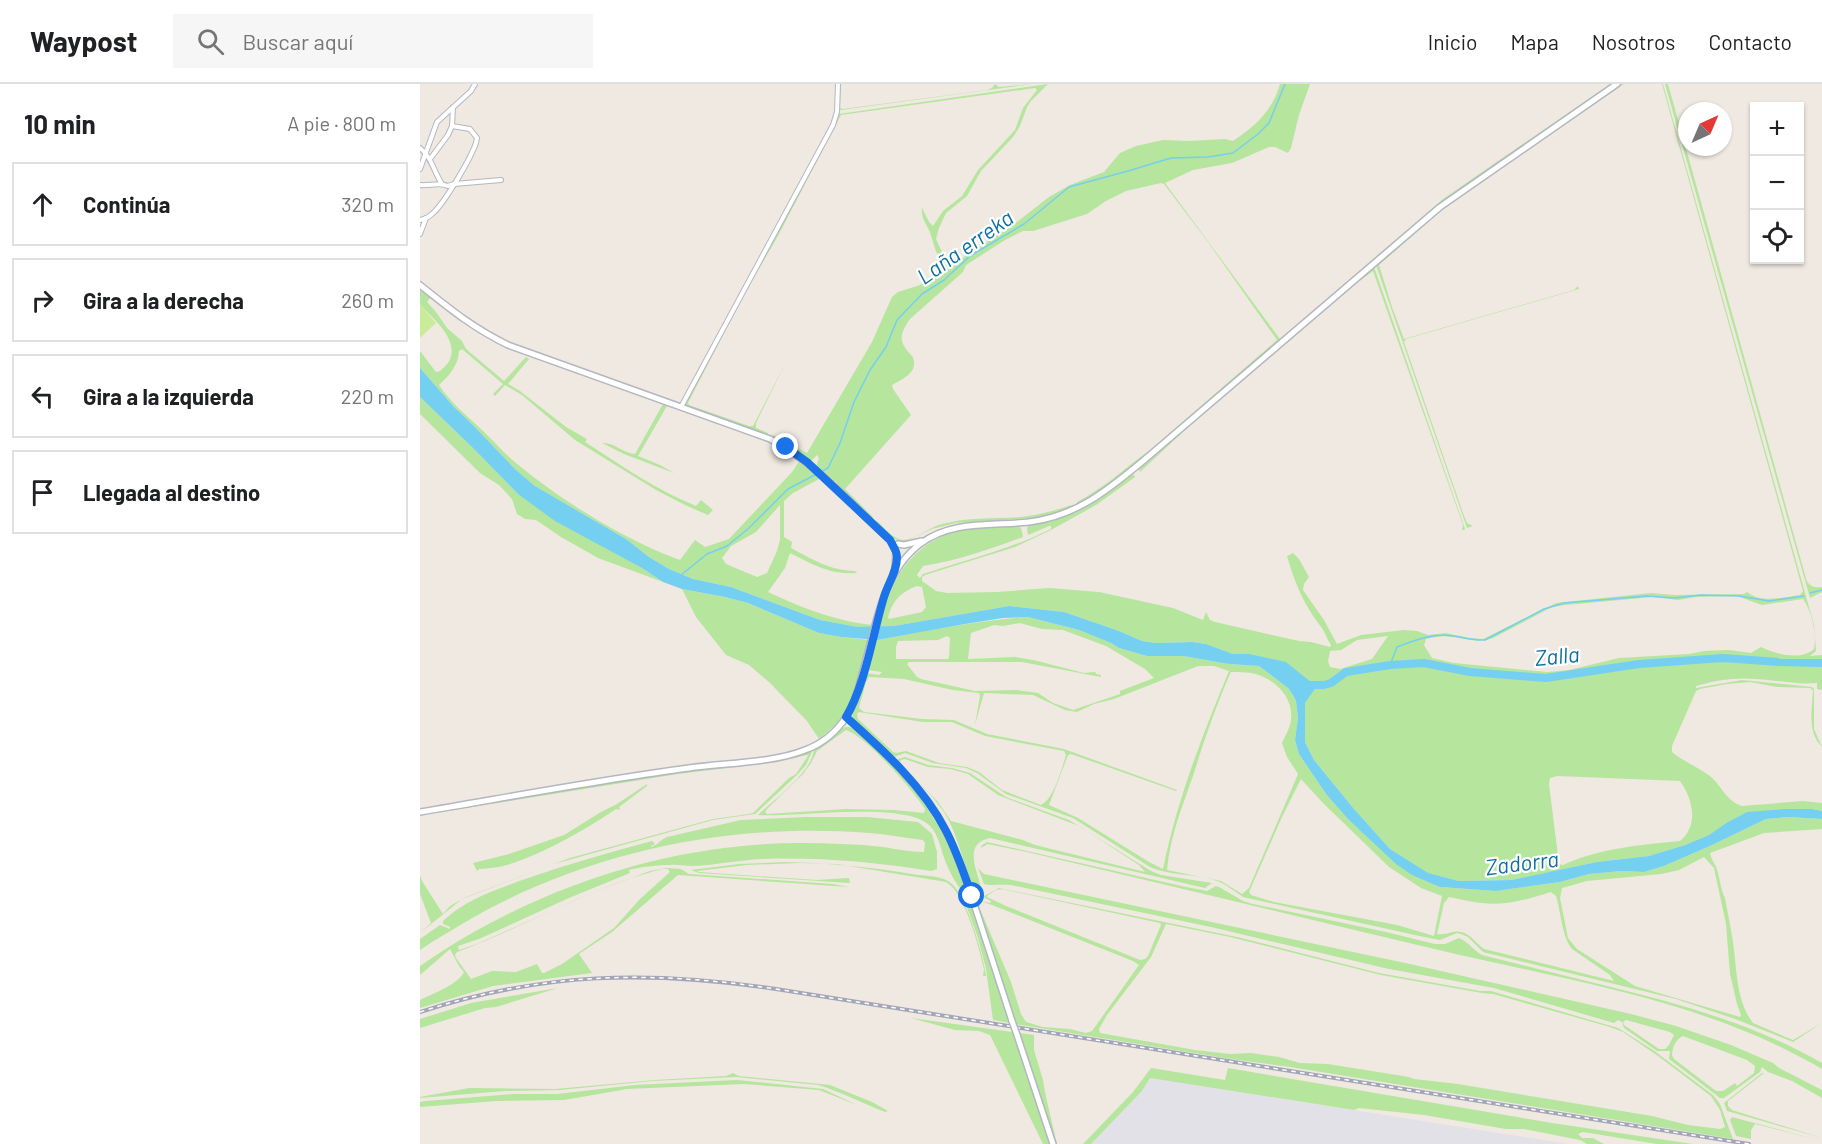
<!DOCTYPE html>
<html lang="es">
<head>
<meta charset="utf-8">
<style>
  body { margin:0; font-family:Barlow,sans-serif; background:#f6f6f6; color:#202124 }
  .controls { position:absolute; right:18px; top:18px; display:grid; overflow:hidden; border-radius:0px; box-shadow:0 2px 4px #0004 }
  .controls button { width:54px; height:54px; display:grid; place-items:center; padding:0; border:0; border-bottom:2px solid #e0e0e0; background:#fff; color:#202124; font:30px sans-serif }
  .compass { position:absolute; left:1258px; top:18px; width:54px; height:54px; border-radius:50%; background:#fff; box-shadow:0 2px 4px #0004; rotate:44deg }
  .stop { position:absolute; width:18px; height:18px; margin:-14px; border:4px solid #1a73e8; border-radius:50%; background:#fff }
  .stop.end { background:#1a73e8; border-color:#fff; box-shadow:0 2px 6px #0008 }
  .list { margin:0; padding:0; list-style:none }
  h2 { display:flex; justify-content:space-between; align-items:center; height:78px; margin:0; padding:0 24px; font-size:26px }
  h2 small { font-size:20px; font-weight:400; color:#757577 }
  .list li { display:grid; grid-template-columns:39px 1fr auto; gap:18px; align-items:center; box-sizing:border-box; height:84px; margin:0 12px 12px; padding:0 12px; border:2px solid #e0e0e0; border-radius:0px }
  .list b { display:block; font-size:22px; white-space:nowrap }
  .list em { font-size:20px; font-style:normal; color:#757577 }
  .icon { flex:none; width:33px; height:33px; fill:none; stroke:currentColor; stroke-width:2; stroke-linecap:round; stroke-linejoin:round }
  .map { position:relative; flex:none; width:1402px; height:1060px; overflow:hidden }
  header { display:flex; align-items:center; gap:36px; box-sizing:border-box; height:84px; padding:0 30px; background:#fff; border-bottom:2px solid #e0e0e0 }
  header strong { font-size:28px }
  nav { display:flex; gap:33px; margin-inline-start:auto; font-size:21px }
  .search { width:420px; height:54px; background:#f6f6f6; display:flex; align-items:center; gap:15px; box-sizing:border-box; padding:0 21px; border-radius:0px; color:#757577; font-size:22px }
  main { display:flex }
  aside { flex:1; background:#fff }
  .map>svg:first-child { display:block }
  .industrial { fill:#e3e1e8 }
  .green { fill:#b6e59e; fill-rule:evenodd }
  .pitch { fill:#c9ec9a }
  .water { fill:#75cff0 }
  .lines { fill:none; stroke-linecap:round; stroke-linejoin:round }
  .stream { stroke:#75cff0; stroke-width:1.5 }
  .river { stroke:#75cff0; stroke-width:8 }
  .street-casing { stroke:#b4b7c1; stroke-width:6 }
  .secondary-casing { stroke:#b4b7c1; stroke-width:8 }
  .street { stroke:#fff; stroke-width:4 }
  .secondary { stroke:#fff; stroke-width:5 }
  .rail-casing { stroke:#a3a6b8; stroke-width:4 }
  .rail { stroke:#fff; stroke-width:1.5; stroke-dasharray:4.5; stroke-linecap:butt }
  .secondary-bridge-casing { stroke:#b4b7c1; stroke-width:8; stroke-linecap:butt }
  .secondary-bridge { stroke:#fff; stroke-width:5 }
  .route { stroke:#1a73e8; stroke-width:8 }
  .labels { text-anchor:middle; stroke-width:4.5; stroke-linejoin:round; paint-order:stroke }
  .water-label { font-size:22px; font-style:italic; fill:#0d6fa3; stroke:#fff }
</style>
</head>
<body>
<header>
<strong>Waypost</strong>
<div class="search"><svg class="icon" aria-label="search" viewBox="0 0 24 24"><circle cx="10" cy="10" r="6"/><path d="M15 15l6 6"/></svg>Buscar aquí</div>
<nav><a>Inicio</a><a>Mapa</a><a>Nosotros</a><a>Contacto</a></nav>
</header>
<main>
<aside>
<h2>10 min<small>A pie · 800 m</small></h2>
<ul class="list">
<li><svg class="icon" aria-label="ahead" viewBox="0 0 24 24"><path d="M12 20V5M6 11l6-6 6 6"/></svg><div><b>Continúa</b></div><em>320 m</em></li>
<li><svg class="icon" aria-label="right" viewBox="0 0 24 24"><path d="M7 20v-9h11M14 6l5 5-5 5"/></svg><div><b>Gira a la derecha</b></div><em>260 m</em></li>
<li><svg class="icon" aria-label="left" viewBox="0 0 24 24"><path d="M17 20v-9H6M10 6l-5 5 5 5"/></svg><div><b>Gira a la izquierda</b></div><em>220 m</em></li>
<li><svg class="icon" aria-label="arrive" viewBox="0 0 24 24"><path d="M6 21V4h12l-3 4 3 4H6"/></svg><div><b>Llegada al destino</b></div></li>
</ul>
</aside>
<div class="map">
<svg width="1402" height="1060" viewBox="0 0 1402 1060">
  <rect width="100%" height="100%" fill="#efe9e1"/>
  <polygon class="industrial" points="730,994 1149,1060 671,1060 722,1007"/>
  <g class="green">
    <polygon points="420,0 421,0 420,24 423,25 567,6 572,4 575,0 579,3 612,0 421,26 419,25"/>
    <path d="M628,0l-17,17 -4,6 -7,19 -7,11 -32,34 -14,25 -21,17 -7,15 -3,11 7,15 9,9h3l58,-38 36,-28 21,-12 34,-13 16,-19 16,-7 27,-6 26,1 36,-2 8,2c22,-15 40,-31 47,-57h30l-11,31 -8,33 -3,5 -13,-6h-6l-37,16 -39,7 -28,13 115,156 163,-140 167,-115h3l-169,117 -296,253 -45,35 -26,15v-2c27,-14 49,-35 73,-52l127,-110 -69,-98 -44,-58 -3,-1 -35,8 -20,10 -19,13 -54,17h-10l-18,9 -39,25 -3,7 -53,47c-12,17 -11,24 3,38 5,16 -9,21 -21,28l1,4 18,26 -66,74 28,28 -1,2 -37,-33 2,-3 -2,-2 -2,1 -17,-15 3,-9 -2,-3 -7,7 -20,-16 -18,-9 1,-2 34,18 65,-111 20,-45 6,-5 22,-7 24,-20c-10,-13 -9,-20 -15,-35 -4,-8 -8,-13 -7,-22l7,14 4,4 10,-15 19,-15 16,-26 37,-40 8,-22 14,-18 -2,-2 -194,27 -63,121 -36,62 -54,105 1,2 60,21h4l33,-64 -30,61v5l12,5v2l-82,-29 -1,-2 63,-121 59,-104 32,-65z"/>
    <polygon points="1201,0 1204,0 1030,119 959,181 972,223 984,255 1154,206 1158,202 1159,205 986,255 984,258 1044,432 1047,439 1053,442 1047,444 956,181 1014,130 1041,109"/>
    <path d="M1242,0h1l151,541 2,26 -6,5 12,-1v35l-5,-1v-6c-21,2 -40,-3 -61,-4 -19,-2 -41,1 -60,7v2l46,-8 70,7 2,2v40l8,18c-15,-15 -10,-37 -9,-57l-3,-2 -33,-1 -27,-5 -23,2 -27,5 -4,2 -24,55v6c12,10 26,15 38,24 12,10 16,25 32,30l61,-5 19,2v8l-10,-2 -69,5 -34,21 -24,10 -36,11 -52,6 -52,12 -33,6 -53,1 -32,-8 -37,-24 -36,-40 -40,-49 -9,-18v-39l10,-16 -3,-4 -63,-29h-16l-27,-10 -14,-2 -36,1 -14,-2 -23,-10 -55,-19 -55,-6 -115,20 -15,1c8,-43 33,-85 79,-96 19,-4 40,-4 60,-5l3,2 2,9c-32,12 -66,24 -100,29l-6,9 3,3 3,-4c43,-14 88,-25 128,-45v-3h-2l-21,9 -1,-6 1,-4 47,-12 26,-15 32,-24 2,3 -39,28 -45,25 -36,17 -90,28 -3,2v4l14,10 11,2 50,-1 52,-4 50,4 74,16 30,12 3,-8 4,8 5,2 84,19 12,1 19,5 1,-2c-4,-5 -5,-11 -9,-17 -19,-25 -26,-42 -35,-72l6,-3 6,6 10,18 -5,7 -1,6 21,30 13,24 24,-9 43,-5 13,1 11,4 18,-2 22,5 15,1 73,-36 95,-10 23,2 70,-1 3,-2c15,12 36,5 53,3l3,-4zM497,502l5,1 4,20 -4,5 -33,7 -1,-2c5,-17 13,-25 29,-31zM1317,512l25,9 41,-6c9,12 14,36 11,50 -14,12 -38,5 -53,-2l-10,6 -22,-3 -25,1 -15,3 -70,4 -50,12 -22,2 -93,-9 -22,-5 -8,-13 2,-6c6,-1 12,-3 19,-3 17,1 30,8 48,2l59,-31 13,-2 88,-8 25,3 18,-3zM968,552l-16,23 -32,10 -10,-2 -2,-6 2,-10 11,-1 16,-10zM1137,692l123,5c13,18 19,45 0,60 -40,4 -80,7 -117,24l-4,-1 -10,-80 1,-6z"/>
    <path d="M1245,0h3l139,498c5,5 8,6 15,5v5l-12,6z"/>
    <polygon points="954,183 1045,445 1044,446 1042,446 1043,441 953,187 934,201 765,346 720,388 719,385 734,371"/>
    <path d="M0,204l11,9 -4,5 9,10 11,16 15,13 4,8 38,32 22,-24 3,2 -21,25 12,7 46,36 21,12 -2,3c36,23 71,48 111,64l5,-6 12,10 -5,5 -23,-10 -29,-15 -81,-50 -53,-45 -17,-10 -10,11 -2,-2 10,-10 -41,-35 -3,2c-1,15 -10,25 -20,34 11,17 27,30 42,44 13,12 25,27 40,38 44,36 106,74 159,93l15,-20 10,7 24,-8 64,-68 6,-10 9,5 11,13 -26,14 -9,8v36l8,5 -1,6c23,12 38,22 64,23l2,2c-27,2 -43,-8 -67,-20l-5,15 -17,24c31,15 71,30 105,33v3l-15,-1 -38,-7 -89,-33 -38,-8 -24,-10 -20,-12 -23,-18 -91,-53 -19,-16 -44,-46 -18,-17 -34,-39v-17l16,21 4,-1c5,-4 10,-9 11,-15 5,-20 -20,-39 -31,-52zM360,421v35l-3,11 -10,22 -10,4 -31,-13 -4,-6 9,-12 25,-14z"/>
    <polygon points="0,313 55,366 98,410 222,484 243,498 178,474 141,453 116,436 105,435 97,430 92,415 79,401 60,389 0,330"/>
    <path d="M243,320l4,2 -29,50 22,9 14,8 -50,-19 -22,-11c12,-1 21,10 33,11z"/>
    <path d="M651,421v2l-26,9 -15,2 -74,5 -24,6 -28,13 -13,-4 -15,-14 1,-3c7,6 16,18 26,19 11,0 27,-13 39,-16 25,-7 53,-5 79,-7 17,-2 33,-6 50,-12z"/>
    <polygon points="262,505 305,513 328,519 399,549 421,553 449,556 429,624 422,635 399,655 387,637 350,599 329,581 306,571 276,533"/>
    <path d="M608,533l51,13 32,13 8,5 28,8h36l46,8 30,2 29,22 5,7 3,6 2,17 -3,22 4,14 27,40 21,24 24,21 69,48 56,4 64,-9 29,-8 33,-3 22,1 20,-6 46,-20 56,-27 23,-2 33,2v10l-58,4 -54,20c1,6 4,9 6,14 4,10 4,21 9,31 3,17 7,34 9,52 3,24 3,52 19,73l40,17 29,-17 -29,19 -58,-23 -59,-20 -193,-47 -15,-15 -7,-3 -4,-1 -17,7 -16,-3 -181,-40c-7,-5 -14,-10 -21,-14 -22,-10 -49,-6 -72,-16l-77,-49 -67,-24 -29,-21 -11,-5 -33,-5 -28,-10 -11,4 -41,-39 -1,-5 14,-40 13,2 3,-3 -15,-2 10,-30c50,-9 100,-20 151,-23zM600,539l22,6 21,1 43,16 39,23 9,9 -34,13v3l-47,16 -20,-7 -15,-10 -22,-3 -41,1 -54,-12 -4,-2 -10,-13 2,-2h113l79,15v-2l-5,-1 -1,-2 -11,1 -51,-13 -18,-3 -47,2 3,-26 23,-8 9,1zM527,552l3,2 -1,20 -2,1h-51v-12l2,-6 40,-1zM778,582h16l15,5c-27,65 -52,129 -66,198l-14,-7 -71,-44 -29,-13 19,-50 3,-1 105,37 1,-1 -113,-41 -77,-15 -33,-14 -32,-1 -58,-7 -5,-4 7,-26 3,-5 35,2 49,11 26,3 1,3 -5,29 9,-32 49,2 32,15 12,2 17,-8 20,-5zM811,588c7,0 14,0 20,1 22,4 43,23 40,47 -1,8 -6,16 -9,23l5,14 11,17 -49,114 -7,6 -21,-13 -54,-11c3,-33 15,-63 26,-94 11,-35 23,-71 38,-104zM439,628l64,10h29l33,14 79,15 2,4c-4,13 -12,44 -25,50l-39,-15 -23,-18 -12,-5 -28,-4 -33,-12 -10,2 -3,-1 -35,-33 -1,-5zM881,695l22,24 66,64 32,21 21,8 -8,40 -37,-11 -123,-23 -23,-7 -2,-3 33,-75zM1284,773l10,11 12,56 4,50 7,30 4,11 -1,2 -105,-31 -58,-37 -9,-11 -8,-40 2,-10 25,-7 74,-7 18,-4zM1131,808l5,4c5,16 6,41 16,53l38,26 4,6 -130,-32c-11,-8 -16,-20 -31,-17 -6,1 -9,3 -16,2l7,-31 5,-6c11,2 22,5 33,6 23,3 47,-4 69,-11z"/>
    <path d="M425,643h4l5,2c31,28 61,56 82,93 13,21 22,44 31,67l-1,2h-4c-7,-9 -12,-18 -16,-28 -5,-12 -7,-28 -16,-37 -24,-26 -136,-8 -172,-11 16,-15 55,-44 56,-66zM426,646c20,6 67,60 79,79l-1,4 -30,-3 -48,-1 -79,5 -2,-2 2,-3 36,-35 8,-11 6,-12z"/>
    <path d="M390,667l2,1 -6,13 -9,10 -42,39 -42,6 -159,44 -92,35 -42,34 11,-10 -11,-29v-19l2,6 21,33 7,-8 16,-9 104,-39 143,-39 36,-5 4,-1 36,-35 7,-4 12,-18 -1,-1 -30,7 -99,12 -236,38 -22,2c89,-15 179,-30 268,-43 41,-7 84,-6 122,-20z"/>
    <path d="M485,673l23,8 24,3 18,5 36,24 63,23 82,51 10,4 51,8 -7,5 -215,-50c-29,6 -11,35 -9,51l-5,2 -2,-1c-11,-25 -15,-54 -30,-78 -13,-19 -31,-35 -47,-51l1,-2zM485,675l23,8 22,2 18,5 30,21 81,31 60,39 6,7 -110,-27 -12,-5 -72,-19 -13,-19 -38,-39 1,-3z"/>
    <path d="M227,700v2l-28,21 1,3 -4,-1c-33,22 -71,44 -109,56 -9,3 -19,3 -28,4l-2,2 -4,-8 36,-9 55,-19 37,-23 16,-8z"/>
    <path d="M386,733h61l51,5 14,12 5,18v17l-6,2c-56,-9 -112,-14 -169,-12 -23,1 -46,6 -69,7 -8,0 -16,-2 -23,-1 -12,0 -30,2 -41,5l1,3 -61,25 -90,41 -21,7 1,4 18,-6 117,-52 56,-21 17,-3 14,1 8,5 143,10 17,3 -171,-12 -66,57 -33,22 13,19 -99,13 -73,22v-8c12,-6 39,-16 44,-28l-5,-6 -9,-17 -30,26v-9c111,-77 246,-123 381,-123 27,0 55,1 82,4 13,2 27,5 41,5l1,-9 -2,-3c-18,-2 -36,-6 -54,-7 -135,-11 -276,17 -395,84 -18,11 -37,21 -54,33v-11l20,-14 10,4v-2l-7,-3v-3c23,-22 55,-32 85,-43 41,-14 82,-26 124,-37l3,3 -4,2v1c7,-2 9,-7 16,-10l74,-17zM243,785h5l2,3 -30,27 -26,29 -52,36 -18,9h-2l-5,-9 -21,8 -24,-1 -21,8 -15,-21 -1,-3 2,-3c69,-25 134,-66 206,-83z"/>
    <path d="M567,758l199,45 21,4 9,-5 3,1 24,14 10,3 133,28 49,12h10l14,-6c10,4 14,12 23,17 43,11 86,21 129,32 73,18 145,38 211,76v6c-110,-65 -239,-86 -362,-114 -144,-34 -288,-69 -433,-103l-39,-8 -7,4 1,-3z"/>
    <path d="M364,778c45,1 89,5 134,13 11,1 27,1 35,10 13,12 31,72 33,91h-3l1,-7c-5,-21 -19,-77 -38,-87l-109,-18 -38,-1 -52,2 -50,6 2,1 118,8 32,-2 1,5 -151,-10 -8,-3 48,-6z"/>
    <path d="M558,784l6,6 426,90 221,50 45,12 55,19 42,18 6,5 43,22v8l-30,-17 -24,-9 -6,-5 -2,5 -36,26h-4l-51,-39 1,-8h-13l-33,-23 -2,-6 -4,-2 -4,3 -120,-35 -105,-19 -178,-42 -200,-42c-8,-1 -22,1 -27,-1zM1206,936l44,12 4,3 -5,10 -4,4h-6l-35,-24 -1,-3zM1263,952l64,24 8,6 -1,7 -17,13 -2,-3 -12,8h-7l-42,-32 -2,-4c1,-9 3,-15 11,-19z"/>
    <path d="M579,804l238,49 142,36 101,18h11l127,37 35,22 60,45 7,9 13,35 -443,-72 -59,-8 -216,-35 -39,-124 14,3 1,-2 -8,-4 1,-1zM582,805l158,34 1,2 -13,31 -3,3 -5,1 -134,-54 -19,-9 1,-2 8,-5zM560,817l12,4 141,56 6,4 -47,66 -6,2 -16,-4 -27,-2 -17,-5 -5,-8 -10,-32 -31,-73 -1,-6zM746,840l64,13 151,38 101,18 11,1 117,33 13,5 35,24 53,40 9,14 5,17 -5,2 -32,-4 -36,-9 -194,-32 -44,-5 -5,-2 -81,-13 -28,-1 -21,-6 -28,-4 -21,1 -35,-4 -95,-17 -1,-4 8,-14 44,-58z"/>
    <polygon points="548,815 550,817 590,939 573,936 566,885 558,854 545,818"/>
    <polygon points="138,904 76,923 65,924 0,944 0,935 51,919"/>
    <polygon points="491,934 614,951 614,966 623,996 626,1013 637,1060 635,1060 594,951 630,1060 623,1060 570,951 559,947 535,946"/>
    <polygon points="731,984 805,996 808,984 1132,1039 1273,1060 1237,1060 1163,1048 1158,1050 1162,1054 1173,1054 1184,1060 1167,1060 1160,1056 1104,1045 1086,1045 1004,1031 939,1024 934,1026 730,994 722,1007 671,1060 663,1060 713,1008"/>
    <path d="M313,989l6,3 91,9 42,17 16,9 -3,1c-21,-8 -46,-21 -67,-27l-82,-8 -84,4 -92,9 -55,1 -85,7v-1l49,-9 86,1 100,-9 71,-4z"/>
    <polygon points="1342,989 1344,989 1308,1017 1308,1022 1312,1026 1402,1054 1307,1027 1304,1019"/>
    <polygon points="317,996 403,1005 437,1021 399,1006 324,1000 207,1005 144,1016 76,1017 0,1023 0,1018 6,1017 93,1010 137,1010 215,1001"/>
    <polygon points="1312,1033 1402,1057 1335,1040 1331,1046 1331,1055 1316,1052 1310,1036"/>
  </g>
  <polygon class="pitch" points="0,220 16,239 0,254"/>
  <polygon class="water" points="0,284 34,323 52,340 96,386 115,402 206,455 229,473 249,485 273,495 311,503 400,536 438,543 474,542 589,522 644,528 699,547 722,557 736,559 772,558 786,560 813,570 829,570 866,578 892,599 896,603 885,619 885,658 894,676 934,725 970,765 1008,789 1039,797 1092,796 1177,778 1229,772 1265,761 1289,751 1308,738 1327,728 1365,725 1392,725 1402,727 1402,735 1369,733 1346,735 1290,762 1244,782 1224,788 1202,787 1169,790 1140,798 1076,807 1020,803 992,791 976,780 927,734 906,710 879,670 875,656 878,634 876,617 873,611 868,604 839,582 809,580 763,572 727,572 699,564 691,559 659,546 608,533 583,534 545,540 457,556 421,553 399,549 328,519 305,513 262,505 243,498 222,484 135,437 98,410 55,366 0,313"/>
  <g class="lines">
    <g class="stream">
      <polyline points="261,491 287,470 307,462 329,444 368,405 408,384 420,359 434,318 450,286 466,263 477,236 502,210 524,196 550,172 604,140 649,103 708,87 751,74 788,73 813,69 838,50 849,39 865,0"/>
      <polyline points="1390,509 1402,506"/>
      <path d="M970,581l7,-18c18,-7 36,-14 56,-11 11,1 21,5 32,4l59,-31 20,-6 83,-7 27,2 27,-3 38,1 30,5 35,-5"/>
    </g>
    <polyline class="river" points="885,601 904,601 911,599 926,588 970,581 1004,579 1050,588 1126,594 1219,580 1303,574 1359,578 1402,579"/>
    <defs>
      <g id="street">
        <path d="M0,64c11,8 14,24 22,36"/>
        <polyline points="10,75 28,51 32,42 33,23"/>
        <polyline points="0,85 17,38 51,7 55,0"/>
        <path d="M0,101c10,1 19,-3 28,1l6,-2 47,-4"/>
        <path d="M0,136c5,-1 9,-3 12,-6 12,-10 44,-63 45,-76l-7,-9 -18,-3"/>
        <polyline points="0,150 6,134"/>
        <polyline points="261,323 413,41 417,28 418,0"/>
      </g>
      <g id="secondary">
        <path d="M0,201c30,24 53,43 88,60l262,94c46,24 82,66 120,101l6,12 -1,18"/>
        <polyline points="478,460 484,461 502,457"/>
        <path d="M426,633c34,31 69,62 93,101 18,31 28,65 39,98 11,35 23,70 34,105"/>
        <path d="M0,728c89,-15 179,-32 269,-44 35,-5 84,-5 116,-18 17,-6 32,-19 42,-34 7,-11 11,-25 14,-38 14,-45 19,-104 59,-134 32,-24 72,-18 109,-22 48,-6 79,-32 114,-61l297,-254 177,-123"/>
        <polyline points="597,951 633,1060"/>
      </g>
    </defs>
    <use href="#street" class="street-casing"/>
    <use href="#secondary" class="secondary-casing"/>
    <use href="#street" class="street"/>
    <use href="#secondary" class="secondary"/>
    <defs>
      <path id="rail" d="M0,928c123,-40 229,-42 356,-23l973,155"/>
    </defs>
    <use href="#rail" class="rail-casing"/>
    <use href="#rail" class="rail"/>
    <defs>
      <polyline id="secondary-bridge" points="592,937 597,951"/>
    </defs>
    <use href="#secondary-bridge" class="secondary-bridge-casing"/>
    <use href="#secondary-bridge" class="secondary-bridge"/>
  </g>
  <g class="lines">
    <path class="route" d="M366,363l21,15 83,78c3,6 7,11 7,17 0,15 -9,26 -13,40 -11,36 -19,89 -38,120 38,34 77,69 100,114 11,21 18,43 26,65"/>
  </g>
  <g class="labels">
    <g class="water-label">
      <text transform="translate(545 163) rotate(-35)" y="8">Laña erreka</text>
      <text transform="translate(1137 572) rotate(-5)" y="8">Zalla</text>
      <text transform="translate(1102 779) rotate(-7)" y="8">Zadorra</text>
    </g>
  </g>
</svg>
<div class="controls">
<button>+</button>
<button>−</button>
<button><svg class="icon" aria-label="locate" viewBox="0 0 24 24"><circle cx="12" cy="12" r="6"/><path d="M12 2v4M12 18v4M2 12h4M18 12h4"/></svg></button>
</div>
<svg class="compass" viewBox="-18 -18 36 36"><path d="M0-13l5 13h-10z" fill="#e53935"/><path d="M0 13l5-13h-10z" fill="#757577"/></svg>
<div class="stop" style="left:552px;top:812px"></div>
<div class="stop end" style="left:366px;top:363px"></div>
</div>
</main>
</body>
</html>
